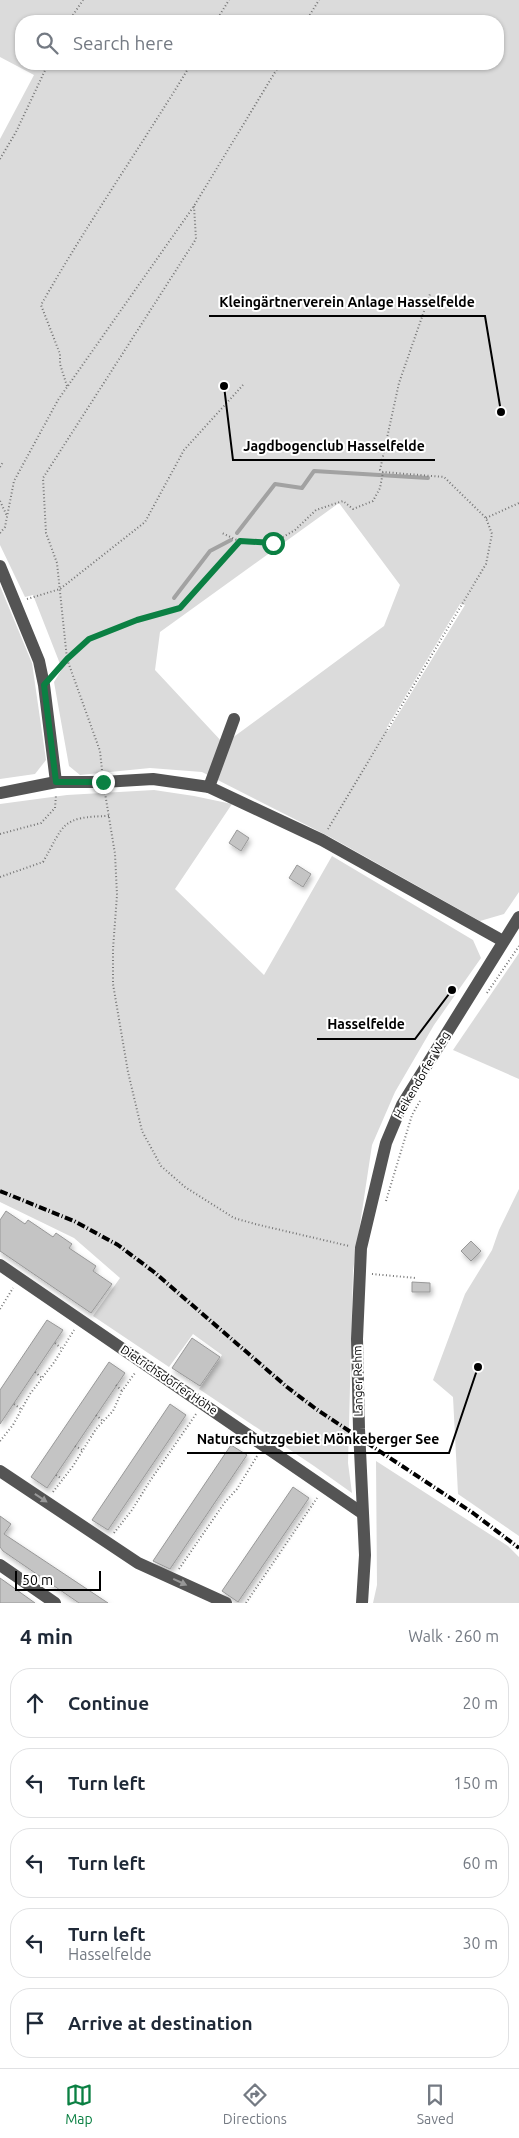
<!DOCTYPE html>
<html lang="en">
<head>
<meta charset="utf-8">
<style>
  body { margin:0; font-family:Ubuntu,sans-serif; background:#f6f6f7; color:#1f2937 }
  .scale { position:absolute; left:15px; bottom:12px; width:86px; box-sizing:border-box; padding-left:5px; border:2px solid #000; border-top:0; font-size:14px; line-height:18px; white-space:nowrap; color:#000; -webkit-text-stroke:4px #fff; paint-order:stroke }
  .stop { position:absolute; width:15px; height:15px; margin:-11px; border:4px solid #0b8043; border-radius:50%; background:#fff }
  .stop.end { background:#0b8043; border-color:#fff; box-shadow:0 1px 5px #0008 }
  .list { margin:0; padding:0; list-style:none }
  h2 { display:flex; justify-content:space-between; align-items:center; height:65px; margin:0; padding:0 20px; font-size:21px }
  h2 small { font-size:16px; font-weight:400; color:#747a83 }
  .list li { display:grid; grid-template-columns:32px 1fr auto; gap:15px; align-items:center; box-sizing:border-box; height:70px; margin:0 10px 10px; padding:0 10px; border:1px solid #e0e1e3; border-radius:20px }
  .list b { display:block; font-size:19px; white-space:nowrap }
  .list p { margin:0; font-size:16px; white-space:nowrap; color:#747a83 }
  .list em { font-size:16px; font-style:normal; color:#747a83 }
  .icon { flex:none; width:28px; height:28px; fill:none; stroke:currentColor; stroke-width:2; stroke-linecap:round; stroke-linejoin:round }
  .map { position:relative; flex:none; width:519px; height:1603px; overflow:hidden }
  .search { position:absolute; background:#fff; box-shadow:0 1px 4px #0004; left:15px; right:15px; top:15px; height:55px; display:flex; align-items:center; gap:12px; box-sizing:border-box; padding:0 18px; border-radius:20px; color:#747a83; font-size:19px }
  .sheet { height:465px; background:#fff }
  nav { display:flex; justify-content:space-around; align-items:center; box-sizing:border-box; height:70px; border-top:1px solid #e0e1e3; background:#fff; font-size:14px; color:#747a83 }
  nav a { display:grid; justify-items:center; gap:2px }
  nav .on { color:#0b8043 }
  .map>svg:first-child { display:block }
  .green { fill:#dbdbdb; fill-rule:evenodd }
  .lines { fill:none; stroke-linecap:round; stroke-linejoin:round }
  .stream { stroke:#a2a2a2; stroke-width:4 }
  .building { fill:#c4c4c4; stroke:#989898; filter:url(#shadow) }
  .path { stroke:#767676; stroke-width:2; stroke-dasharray:1 2.5; stroke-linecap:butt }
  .minor { stroke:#545454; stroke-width:12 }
  .rail { stroke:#000; stroke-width:4; stroke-dasharray:8 2.5 1 2.5; stroke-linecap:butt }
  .oneway { fill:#989898 }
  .route { stroke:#0b8043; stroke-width:6 }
  .labels { text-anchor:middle; stroke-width:4; stroke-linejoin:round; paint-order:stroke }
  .street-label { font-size:12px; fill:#000; stroke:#fff }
  .leader { fill:none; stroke:#000; stroke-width:2 }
  .callout-dot { fill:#000; stroke:#fff; stroke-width:2 }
  .callout-label { font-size:14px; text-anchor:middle; font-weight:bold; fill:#000; stroke:#fff; stroke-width:4; stroke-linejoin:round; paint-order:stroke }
</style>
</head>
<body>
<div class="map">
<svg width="519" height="1603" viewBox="0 0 519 1603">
  <defs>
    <filter id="shadow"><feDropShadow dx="2" dy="3.5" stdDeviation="2.5" flood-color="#0004"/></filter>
  </defs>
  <rect width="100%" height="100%" fill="#fff"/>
  <g class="green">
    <path d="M0,0h519v892l-15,22 -24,7 -148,-83 -130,-66 -52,-4 -70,7 -11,-9 -15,-84 8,-13 -29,-74 -8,2 -25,-52v-406l34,-64 -34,-18zM21,21h477v43h-477zM339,503l61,82 -16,41 -160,118 -69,-74 5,-38zM460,604l5,1 -77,126 -2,-2z"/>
    <polygon points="0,586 32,663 46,760 35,774 0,779"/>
    <polygon points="154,790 194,796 232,804 175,889 264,975 332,856 473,940 481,958 434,1025 395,1092 372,1145 353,1271 348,1463 352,1493 314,1466 199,1389 222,1355 193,1334 169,1367 93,1316 120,1278 74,1238 0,1202 0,804 67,795"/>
    <polygon points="519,953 519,1079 453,1050"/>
    <polygon points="519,1189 519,1536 458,1494 453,1397 433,1380 465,1294 492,1250 499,1230"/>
    <polygon points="376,1461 508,1546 519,1557 519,1603 373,1603 377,1585"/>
  </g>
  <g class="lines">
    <g class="stream">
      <polyline points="237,533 275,484 302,488 314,471 428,478"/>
      <polyline points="174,598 210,551 231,540"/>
    </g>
  </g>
  <g class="building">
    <polygon points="237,830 249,838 241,851 229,843"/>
    <polygon points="297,865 311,874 303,887 289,878"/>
    <polygon points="6,1211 25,1224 28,1220 53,1237 56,1233 72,1244 69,1248 96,1266 93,1271 112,1284 91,1313 0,1251 0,1220"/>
    <polygon points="471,1241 481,1251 471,1261 461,1251"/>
    <polygon points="412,1282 430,1283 430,1292 412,1292"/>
    <polygon points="47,1320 63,1330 0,1424 0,1390"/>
    <polygon points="192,1338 220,1357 200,1386 172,1368"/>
    <polygon points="109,1362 125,1373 47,1488 31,1477"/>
    <polygon points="170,1404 186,1415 108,1530 92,1520"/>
    <polygon points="231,1445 247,1455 170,1569 153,1561"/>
    <polygon points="293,1487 309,1498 238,1602 222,1591"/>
    <polygon points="0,1516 11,1524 4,1534 108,1603 79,1603 3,1551 0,1547"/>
    <polygon points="0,1578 35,1603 0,1603"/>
  </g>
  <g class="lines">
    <g class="path">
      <polyline points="69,21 83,0"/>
      <polyline points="216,21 229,0"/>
      <polyline points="306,21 319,0"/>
      <polyline points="0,159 16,132 48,64"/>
      <path d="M67,386l-7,-22v-10l-19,-49c47,-83 101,-160 150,-241"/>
      <polyline points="0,467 3,462"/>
      <polyline points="0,501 7,516"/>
      <polyline points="486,518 519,503"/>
      <polyline points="0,533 5,527 14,481 58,400 194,206 280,64"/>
      <polyline points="239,541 273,543 295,530 316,510 343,501 353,509 373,501 380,488 383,472"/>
      <polyline points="27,599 60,589 145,522 184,450 243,385"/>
      <polyline points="54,674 89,639 137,620 180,608 239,541 222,533"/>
      <polyline points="102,770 100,751 67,659 57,563 46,533 43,478 196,239 194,206"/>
      <polyline points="105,793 115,854 117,895 113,949 113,984 128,1072 142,1131 161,1166 185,1187 234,1218 255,1224 349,1246"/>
      <polyline points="328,829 486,564 492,534 486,518 444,477 383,472 380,470 399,383 430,294"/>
      <polyline points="0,834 41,823 55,808 56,795"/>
      <path d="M0,877l43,-15c22,-39 18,-45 66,-46"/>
      <polyline points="487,993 519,946"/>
      <polyline points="386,1201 412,1115 420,1101"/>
      <polyline points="372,1274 416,1278"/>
      <polyline points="0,1309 13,1288"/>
      <polyline points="55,1343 61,1348"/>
      <polyline points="35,1372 42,1378"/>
      <polyline points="116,1385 122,1391"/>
      <polyline points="14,1404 21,1409"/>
      <polyline points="96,1415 103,1421"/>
      <polyline points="0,1441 13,1425 30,1394 55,1361 74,1330"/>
      <polyline points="75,1446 82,1450"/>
      <polyline points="56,1475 62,1479"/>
      <polyline points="53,1492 73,1466 96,1429 113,1411 122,1391 135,1373"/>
      <polyline points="114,1533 132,1510 150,1481 196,1414"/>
      <polyline points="179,1569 225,1502 237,1489 257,1456"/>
      <polyline points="246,1603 317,1498"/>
    </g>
    <g class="minor">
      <polyline points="0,566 39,661 44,685 56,782"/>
      <polyline points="209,787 234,719"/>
      <polyline points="0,793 56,782 103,782 153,779 209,787 322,840 503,941"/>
      <polyline points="0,1265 362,1513"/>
      <polyline points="0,1471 138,1563 226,1603"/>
      <polyline points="0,1565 55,1603"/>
      <polyline points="362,1603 365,1555 359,1429 357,1339 361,1248 386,1143 402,1105 519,917"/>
    </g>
    <polyline class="rail" points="0,1191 74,1221 118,1245 154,1272 287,1387 316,1409 473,1513 519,1548"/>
  </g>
  <defs><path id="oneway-solid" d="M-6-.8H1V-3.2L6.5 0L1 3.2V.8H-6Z" transform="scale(1.25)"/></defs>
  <g class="oneway">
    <use href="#oneway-solid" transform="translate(41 1498) rotate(34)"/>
    <use href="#oneway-solid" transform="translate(180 1582) rotate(25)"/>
  </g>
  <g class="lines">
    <polyline class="route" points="103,782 56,782 44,685 67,659 89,639 137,620 180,608 240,541 273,543"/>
  </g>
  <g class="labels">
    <g class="street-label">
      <text transform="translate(422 1075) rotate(-60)" y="4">Heikendorfer Weg</text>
      <text transform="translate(169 1380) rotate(34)" y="4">Dietrichsdorfer Höhe</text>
      <text transform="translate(358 1381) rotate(-91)" y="4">Langer Rehm</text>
    </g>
  </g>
  <path class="leader" d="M501 412L485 316H209M224 386L233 460H435M452 990L415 1039H317M478 1367L449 1453H187"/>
  <g class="callout-dot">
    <circle cx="501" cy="412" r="5"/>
    <circle cx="224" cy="386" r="5"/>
    <circle cx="452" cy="990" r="5"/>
    <circle cx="478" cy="1367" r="5"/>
  </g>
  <g class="callout-label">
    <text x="347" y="307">Kleingärtnerverein Anlage Hasselfelde</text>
    <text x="334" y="451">Jagdbogenclub Hasselfelde</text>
    <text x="366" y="1029">Hasselfelde</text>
    <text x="318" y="1444">Naturschutzgebiet Mönkeberger See</text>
  </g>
</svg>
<div class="scale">50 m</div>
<div class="stop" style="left:273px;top:543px"></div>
<div class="stop end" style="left:103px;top:782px"></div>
<div class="search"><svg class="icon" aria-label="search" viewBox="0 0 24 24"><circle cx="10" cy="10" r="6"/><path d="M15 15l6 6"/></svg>Search here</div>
</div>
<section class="sheet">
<h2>4 min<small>Walk · 260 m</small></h2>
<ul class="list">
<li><svg class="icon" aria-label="ahead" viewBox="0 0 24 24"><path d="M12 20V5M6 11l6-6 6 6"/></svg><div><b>Continue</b></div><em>20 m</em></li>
<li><svg class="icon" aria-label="left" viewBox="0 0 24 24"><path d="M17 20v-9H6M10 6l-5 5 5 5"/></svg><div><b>Turn left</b></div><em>150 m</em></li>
<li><svg class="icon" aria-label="left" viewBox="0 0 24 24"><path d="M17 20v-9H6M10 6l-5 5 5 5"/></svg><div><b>Turn left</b></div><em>60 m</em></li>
<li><svg class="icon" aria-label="left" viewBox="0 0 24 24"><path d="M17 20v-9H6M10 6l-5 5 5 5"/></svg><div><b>Turn left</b><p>Hasselfelde</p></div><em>30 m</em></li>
<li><svg class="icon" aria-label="arrive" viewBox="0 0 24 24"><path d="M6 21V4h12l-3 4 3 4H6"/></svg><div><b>Arrive at destination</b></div></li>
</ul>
</section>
<nav>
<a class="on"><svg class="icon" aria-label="map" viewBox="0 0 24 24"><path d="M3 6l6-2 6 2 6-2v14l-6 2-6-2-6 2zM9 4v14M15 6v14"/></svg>Map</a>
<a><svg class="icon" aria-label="directions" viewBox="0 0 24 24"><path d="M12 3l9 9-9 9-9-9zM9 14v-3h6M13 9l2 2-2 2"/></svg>Directions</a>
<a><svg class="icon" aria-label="saved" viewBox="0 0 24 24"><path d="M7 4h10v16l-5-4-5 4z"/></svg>Saved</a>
</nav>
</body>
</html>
